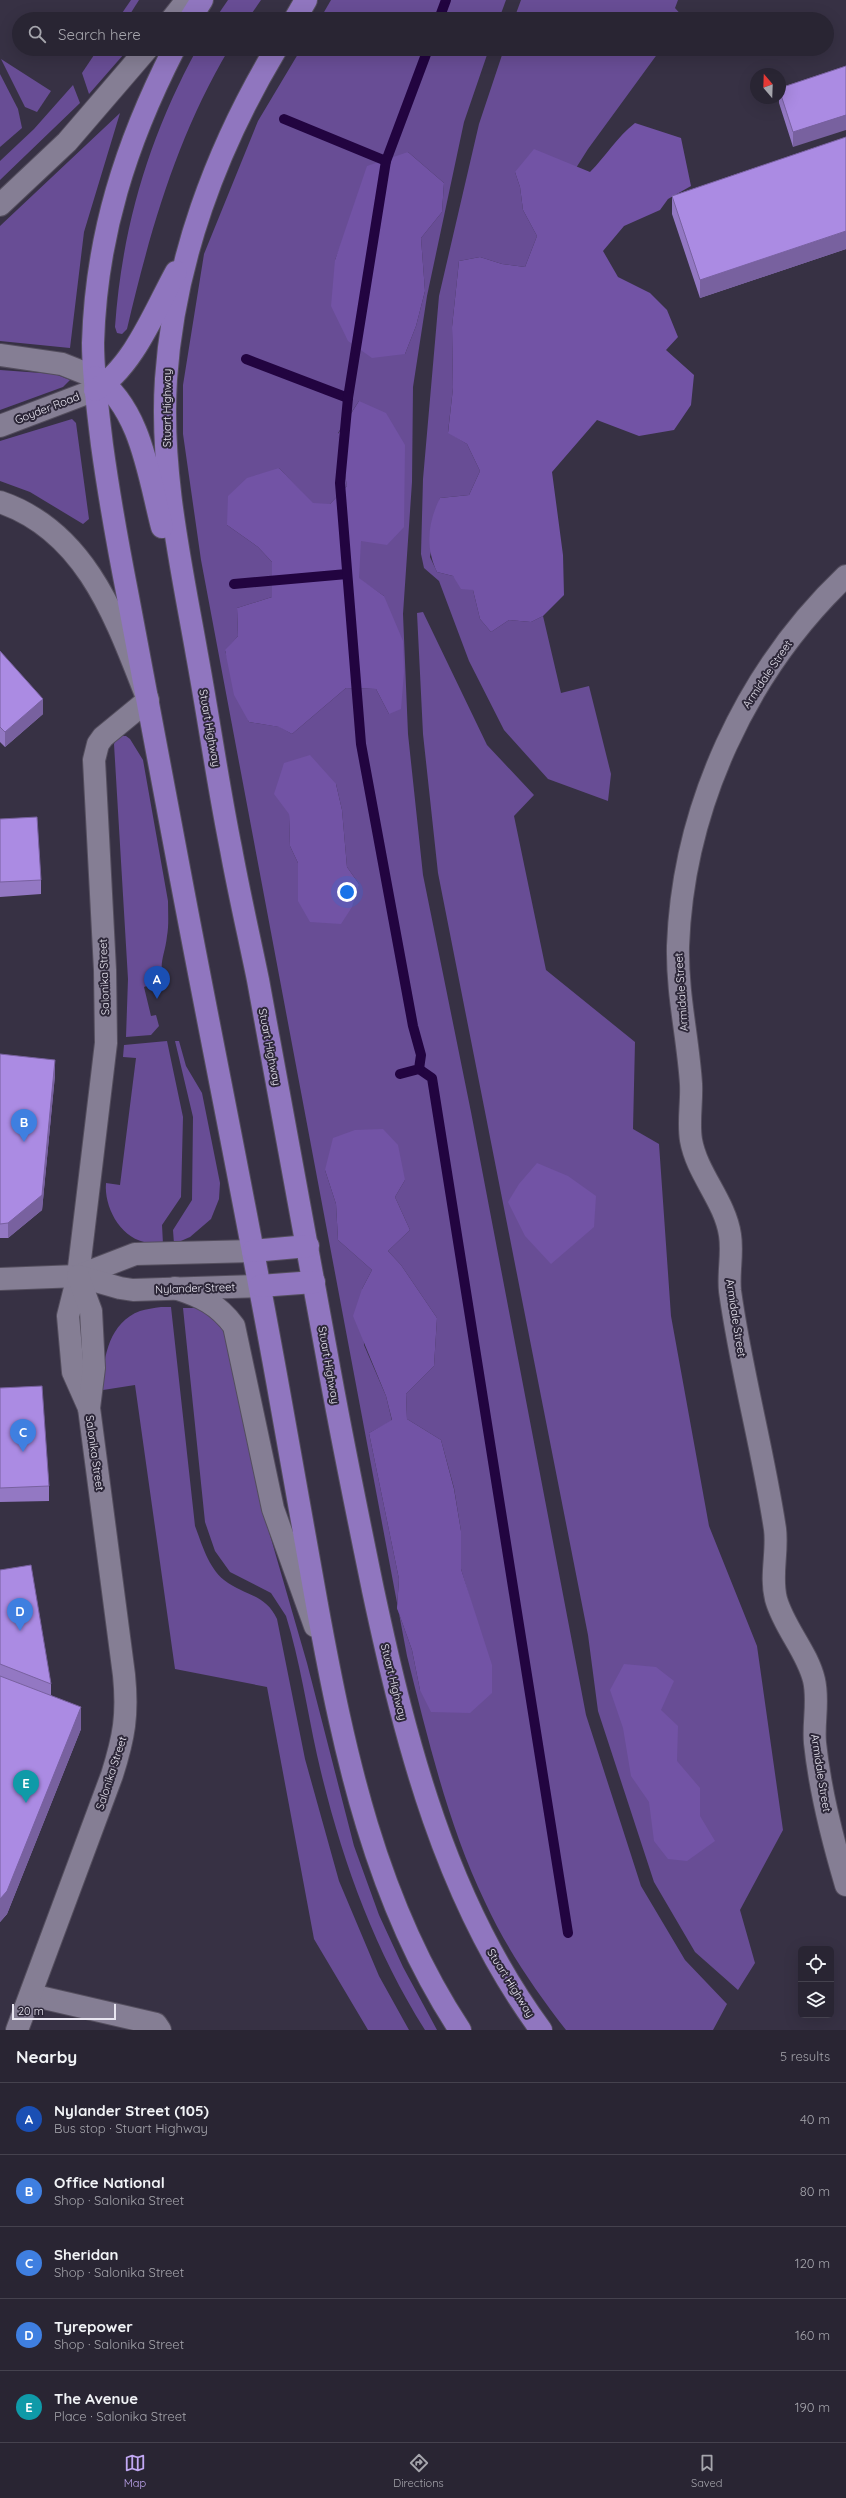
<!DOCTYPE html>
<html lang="en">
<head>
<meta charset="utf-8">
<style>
  body { margin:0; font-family:Quicksand,sans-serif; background:#35313f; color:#f1f3f6 }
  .controls { position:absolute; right:12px; bottom:12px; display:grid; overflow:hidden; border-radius:6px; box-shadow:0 4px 16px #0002 }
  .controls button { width:36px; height:36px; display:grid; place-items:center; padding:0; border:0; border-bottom:1px solid #45424e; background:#292533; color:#f1f3f6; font:20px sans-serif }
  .compass { position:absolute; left:750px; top:68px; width:36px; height:36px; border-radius:50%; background:#292533; box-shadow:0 4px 16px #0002; rotate:341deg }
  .scale { position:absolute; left:12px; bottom:10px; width:104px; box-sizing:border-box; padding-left:4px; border:2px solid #e9e6f1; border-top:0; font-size:11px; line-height:14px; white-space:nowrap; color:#e9e6f1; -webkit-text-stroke:3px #2d2739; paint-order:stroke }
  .you { position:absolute; left:347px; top:892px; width:14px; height:14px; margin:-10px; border:3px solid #fff; border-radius:50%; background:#1a73e8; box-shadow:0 0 0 6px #1a73e833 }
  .badge { display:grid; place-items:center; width:26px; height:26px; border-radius:50%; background:#c1a8f3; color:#fff; font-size:13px; font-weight:700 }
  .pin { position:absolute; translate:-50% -33px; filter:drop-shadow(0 1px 2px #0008) }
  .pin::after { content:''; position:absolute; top:21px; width:14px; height:12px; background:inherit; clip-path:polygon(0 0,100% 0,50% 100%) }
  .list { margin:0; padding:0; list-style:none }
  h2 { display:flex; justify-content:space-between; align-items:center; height:52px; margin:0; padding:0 16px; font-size:17px }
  h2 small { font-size:13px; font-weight:400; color:#a5a5ac }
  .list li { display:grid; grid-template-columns:26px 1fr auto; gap:12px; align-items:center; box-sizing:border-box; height:72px; padding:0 16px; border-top:1px solid #45424e }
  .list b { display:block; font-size:15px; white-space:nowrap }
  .list p { margin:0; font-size:13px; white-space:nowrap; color:#a5a5ac }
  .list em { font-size:13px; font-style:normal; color:#a5a5ac }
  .icon { flex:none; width:22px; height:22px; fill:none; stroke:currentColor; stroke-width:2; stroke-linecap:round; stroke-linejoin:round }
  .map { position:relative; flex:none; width:846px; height:2030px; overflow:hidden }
  .search { position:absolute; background:#292533; box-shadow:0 4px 16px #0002; left:12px; right:12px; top:12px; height:44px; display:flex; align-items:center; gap:10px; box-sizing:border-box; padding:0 14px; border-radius:22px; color:#a5a5ac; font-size:15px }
  .sheet { height:412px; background:#292533 }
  nav { display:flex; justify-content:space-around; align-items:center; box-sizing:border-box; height:56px; border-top:1px solid #45424e; background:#292533; font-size:11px; color:#a5a5ac }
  nav a { display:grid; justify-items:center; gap:2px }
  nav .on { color:#c1a8f3 }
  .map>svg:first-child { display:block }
  .green { fill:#684d95; fill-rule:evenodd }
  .forest { fill:#7253a5 }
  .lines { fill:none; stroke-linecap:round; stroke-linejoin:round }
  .stream { stroke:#220440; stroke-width:10 }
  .minor-casing { stroke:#544e5e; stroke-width:24 }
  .highway-casing { stroke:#544e5e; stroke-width:24 }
  .minor { stroke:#857e94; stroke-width:22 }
  .highway { stroke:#9076bf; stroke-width:22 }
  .wall { fill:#9378c3 }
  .shaded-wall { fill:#78619f }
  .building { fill:#ab8be3; stroke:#78619f }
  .labels { text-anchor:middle; stroke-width:4; stroke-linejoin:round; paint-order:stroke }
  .street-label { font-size:11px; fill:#e9e6f1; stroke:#2d2739 }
</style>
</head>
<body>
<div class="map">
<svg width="846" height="2030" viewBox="0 0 846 2030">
  <rect width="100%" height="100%" fill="#373144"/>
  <g class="green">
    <polygon points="131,0 139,0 127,19 118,19"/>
    <polygon points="228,0 261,0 248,19 215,19"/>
    <polygon points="331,0 506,0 499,19 320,19"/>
    <polygon points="521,0 678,0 675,8 684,18 514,19"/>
    <polygon points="98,49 116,49 124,54 89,94 82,73"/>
    <path d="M197,49h32c-52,87 -79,182 -102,280l-5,5 -5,-1 -2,-6c7,-100 34,-190 82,-278z"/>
    <path d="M301,49h188l-25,73 -37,174 -14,91 -1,95 -9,132 5,120 15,141 48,237 115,603 55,171 44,74 42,44 -14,26h-147c-31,-40 -60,-82 -81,-128 -37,-77 -57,-163 -78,-246l-206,-1096 -18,-126v-49l21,-131 54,-133zM408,152l36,31 -2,29 -21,26 4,53 -9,35 -11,28 -70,-94 12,-30zM359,401v178l25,17 5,118 -13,-25 -30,-1 -54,46 -12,-7 -31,-5 -24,-71 13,-15 -1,-28 35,-11v-35l-14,-15 -31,-22 52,-57 34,36h17l17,-18 -9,-53zM336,784l6,26 5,57 12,17 -61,17v-38l-8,-17 -1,-32zM325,1170l80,10 -10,17 15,33 -22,21 13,14 36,53 -3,48 -28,28 1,25 34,21 13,48 7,43v38l12,40 -53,81 -8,-40 -15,-42 2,-29 -30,-146 23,-12 -6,-25 -22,-51 -2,-56 10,-19 -34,-30 -2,-36z"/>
    <polygon points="504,49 661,49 588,149 576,168 515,172 520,187 523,210 537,236 525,267 502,264 480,257 459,261 452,327 453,388 448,432 467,444 480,471 469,495 440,498 430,557 437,572 453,576 473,590 480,619 491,632 509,620 531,622 543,616 561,693 589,686 611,774 608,801 548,779 504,730 469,661 439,581 424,568 421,554 423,479 439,296 479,124"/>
    <polygon points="1,59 51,91 37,112 25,107"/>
    <polygon points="0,74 18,109 22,128 0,147"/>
    <polygon points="73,85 80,103 0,180 0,161 34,129"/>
    <polygon points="120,113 84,232 70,348 0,341 0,226"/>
    <polygon points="0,370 55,374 70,380 63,387 0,410"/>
    <polygon points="72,419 76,423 89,519 83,524 30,492 0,481 0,441"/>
    <polygon points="423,612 487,745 534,795 514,816 546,970 635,1042 633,1129 659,1144 671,1316 709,1526 757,1646 783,1830 740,1910 755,1963 738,1990 695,1952 654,1882 598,1711 588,1635 438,873 423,734 417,613"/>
    <path d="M118,736h8l4,3 13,21 25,141c0,12 1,24 -1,35 -2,19 -8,24 -4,44l-19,7 7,29 5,-1 3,11 -8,9 -25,2 2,-58 -14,-235z"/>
    <path d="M167,1041l16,76 -2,80 -19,28 1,19c-6,-1 -13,0 -19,-2 -25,-6 -40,-36 -38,-59l14,2 16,-127 -13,-1 1,-12z"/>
    <polygon points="175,1041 179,1041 186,1066 202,1093 220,1183 219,1199 211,1219 190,1237 174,1244 173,1230 192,1200 193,1117"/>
    <path d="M161,1307h10l24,219c7,18 13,41 29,54 20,16 41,13 53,39l28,140 34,122 40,95 30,54h-41l-54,-91 -47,-252 -92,-18 -40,-284 -32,5c-1,-29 5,-67 37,-79 6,-2 14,-3 21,-4z"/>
    <path d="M183,1308h12l13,4 19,23 32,162 48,166 47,183 25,69 24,52 34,63h-12c-53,-84 -86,-178 -108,-275 -10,-46 -17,-94 -31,-139l-15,-23 -41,-21 -15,-21 -10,-29z"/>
  </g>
  <g class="forest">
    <path d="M635,123l46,15 10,48 -23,13 -8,11 -36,16 -21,25 15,26 32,16 17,17 11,27 -12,13 28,25 -3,30 -17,25 -35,6 -42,-16 -45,52 11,83 1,40 -21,21 -12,6 -22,-2 -18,12 -11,-13 -7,-29 -12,-1 -8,-13 -16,-4c-12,-25 -9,-50 3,-74l29,-3 11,-24 -13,-27 -19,-11 5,-45 -1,-61 7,-66 21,-4 22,7 23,3 12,-31 -14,-26 -3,-23 -5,-15 19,-23 56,23c16,-16 27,-35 45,-49z"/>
    <polygon points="408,152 444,183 442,212 421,238 425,291 416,326 405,354 372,358 348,341 331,306 335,260 367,166"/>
    <polygon points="359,401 386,413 405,445 404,527 387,545 361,541 359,578 384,596 403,641 404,672 401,709 389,714 376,689 346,688 292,734 279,727 249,722 234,695 225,650 238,636 237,608 272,597 272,562 258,547 227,525 228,496 247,478 279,468 313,503 330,504 347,486 338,434"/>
    <polygon points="310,755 336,784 342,810 347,867 359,884 352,907 341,924 310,922 298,901 298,863 290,846 289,814 274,794 284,763"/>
    <polygon points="383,1129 398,1145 405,1180 395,1197 410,1230 388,1251 401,1265 437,1318 434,1366 406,1394 407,1419 441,1440 454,1489 461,1531 461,1569 492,1665 492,1693 470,1713 431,1712 420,1690 412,1650 397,1608 399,1579 369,1433 392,1420 386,1396 353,1316 362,1289 372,1270 338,1240 336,1204 325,1170 333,1138 355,1130"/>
    <polygon points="537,1163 568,1176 596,1196 594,1227 551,1264 525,1236 508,1202 519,1184"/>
    <polygon points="624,1664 656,1667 674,1681 661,1710 678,1726 677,1761 700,1788 700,1816 715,1841 687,1861 668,1859 654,1841 649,1802 631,1776 623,1728 610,1690"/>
  </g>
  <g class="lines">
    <g class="stream">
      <polyline points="439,19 446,0"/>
      <polyline points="284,119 386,161"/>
      <polyline points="246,359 348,398"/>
      <polyline points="234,584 347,574"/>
      <polyline points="419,1069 432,1078 568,1933"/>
      <polyline points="400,1074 419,1069 421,1055 413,1026 361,744 340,483 348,398 386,161 428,49"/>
    </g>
    <defs>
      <g id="minor">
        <polyline points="172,19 187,0"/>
        <polyline points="0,205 67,142 147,49"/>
        <polyline points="0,355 62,364 95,377"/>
        <polyline points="0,426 95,390"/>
        <path d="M0,502c88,30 117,120 148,198l-45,37 -5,7 -4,16 11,210 1,73 -28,233 -10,40 5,56 16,36"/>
        <path d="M846,576c-100,95 -163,232 -168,370 -1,49 10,91 13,138 1,19 -3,37 0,56 6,34 34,61 39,95 3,19 -2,37 0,56 11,80 33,158 45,238 3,23 -5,47 1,70 8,29 31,52 38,81 5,21 -1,42 1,63 5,48 17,95 31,142"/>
        <polyline points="78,1276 135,1254 253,1251"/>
        <polyline points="0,1279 78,1276 120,1288 133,1290 260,1286"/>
        <path d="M175,1288c25,8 43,16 59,38l39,183 42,117"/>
        <polyline points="31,1995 156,2024 160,2030"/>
        <path d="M17,2030l95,-255c12,-38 16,-60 12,-100l-35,-267 5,-40 -3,-57 -13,-35"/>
      </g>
      <g id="highway">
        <polyline points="190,19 202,0"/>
        <polyline points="295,19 306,0"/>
        <path d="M174,49c-48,94 -78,187 -81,294 0,34 5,68 9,102 7,51 16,101 26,152 18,94 36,188 53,282 33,175 69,349 100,524 12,68 24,135 36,202 27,148 59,298 143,425"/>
        <path d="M276,49c-60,100 -102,213 -110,330 -6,93 15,185 31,276 12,65 21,130 34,194 8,44 18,87 27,131 23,126 47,251 69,376 14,79 30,156 46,234 33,154 73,311 168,440"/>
        <path d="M95,377c46,30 54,101 67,150"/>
        <path d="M95,390c38,-22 60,-80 81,-118"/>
        <polyline points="253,1251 308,1246"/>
        <polyline points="260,1286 314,1282"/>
      </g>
    </defs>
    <use href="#minor" class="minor-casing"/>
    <use href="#highway" class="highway-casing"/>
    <use href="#minor" class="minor"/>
    <use href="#highway" class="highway"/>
  </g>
  <g class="wall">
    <polygon points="846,66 793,147 779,103 779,98 780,98 780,88"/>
    <polygon points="846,137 846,249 700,298 672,214 672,196"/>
    <polygon points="0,651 43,714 5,747 0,742"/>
    <polygon points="0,819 41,880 41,894 0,897"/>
    <polygon points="0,1054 55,1075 42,1210 8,1238 0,1238"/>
    <polygon points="0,1388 49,1486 49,1501 0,1502"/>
    <polygon points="0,1570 51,1684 51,1695 81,1729 7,1914 0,1922"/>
  </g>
  <g class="shaded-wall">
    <polygon points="846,115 846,130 793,147 793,132"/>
    <polygon points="846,231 846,249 700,298 700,280"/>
    <polygon points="43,699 43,714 5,747 5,732"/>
    <polygon points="55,1060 55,1075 42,1210 8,1238 8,1223"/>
    <polygon points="81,1707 81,1729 7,1914 0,1922 0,1899"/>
  </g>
  <g class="building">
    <polygon points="846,66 846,115 793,132 780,92 780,88"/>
    <polygon points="846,137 846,231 700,280 672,196"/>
    <polygon points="0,651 43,699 5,732 0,727"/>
    <polygon points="37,817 41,880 0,882 0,819"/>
    <polygon points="0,1054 55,1060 42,1195 8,1223 0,1224"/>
    <polygon points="42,1386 49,1486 0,1488 0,1388"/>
    <polygon points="31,1565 51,1684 0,1664 0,1570"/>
    <polygon points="0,1676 81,1707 7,1891 0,1899"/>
  </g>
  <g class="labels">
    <g class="street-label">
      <text transform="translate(47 408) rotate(-21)" y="4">Goyder Road</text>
      <text transform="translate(167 408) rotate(-90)" y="4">Stuart Highway</text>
      <text transform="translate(767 674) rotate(-56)" y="4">Armidale Street</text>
      <text transform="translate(210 728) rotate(80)" y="4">Stuart Highway</text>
      <text transform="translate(104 977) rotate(-92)" y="4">Salonika Street</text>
      <text transform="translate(681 992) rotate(-94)" y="4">Armidale Street</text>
      <text transform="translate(270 1047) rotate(79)" y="4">Stuart Highway</text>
      <text transform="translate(195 1288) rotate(-2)" y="4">Nylander Street</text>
      <text transform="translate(736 1318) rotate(81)" y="4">Armidale Street</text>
      <text transform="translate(329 1365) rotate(80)" y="4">Stuart Highway</text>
      <text transform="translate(95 1453) rotate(82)" y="4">Salonika Street</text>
      <text transform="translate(394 1682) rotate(76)" y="4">Stuart Highway</text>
      <text transform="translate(111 1773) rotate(-72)" y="4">Salonika Street</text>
      <text transform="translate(821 1773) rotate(81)" y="4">Armidale Street</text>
      <text transform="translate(511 1983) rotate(58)" y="4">Stuart Highway</text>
    </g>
  </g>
</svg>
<div class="controls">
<button><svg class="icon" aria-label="locate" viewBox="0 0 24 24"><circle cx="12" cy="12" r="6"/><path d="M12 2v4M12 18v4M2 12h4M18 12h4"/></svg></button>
<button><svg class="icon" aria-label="layers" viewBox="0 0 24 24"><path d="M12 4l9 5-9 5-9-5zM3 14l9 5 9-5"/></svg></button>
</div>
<svg class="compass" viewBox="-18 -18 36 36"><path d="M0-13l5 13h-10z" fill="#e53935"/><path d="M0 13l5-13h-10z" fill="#a5a5ac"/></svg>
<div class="scale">20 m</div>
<div class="you"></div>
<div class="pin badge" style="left:157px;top:999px;background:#1a4fb4">A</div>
<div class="pin badge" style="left:24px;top:1142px;background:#3f7fe0">B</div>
<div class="pin badge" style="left:23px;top:1452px;background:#3f7fe0">C</div>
<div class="pin badge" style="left:20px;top:1631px;background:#3f7fe0">D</div>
<div class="pin badge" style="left:26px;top:1803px;background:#0f9aa8">E</div>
<div class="search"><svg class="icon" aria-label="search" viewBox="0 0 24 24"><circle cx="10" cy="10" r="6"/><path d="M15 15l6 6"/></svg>Search here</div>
</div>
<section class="sheet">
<h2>Nearby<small>5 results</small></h2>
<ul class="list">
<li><span class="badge" style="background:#1a4fb4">A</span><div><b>Nylander Street (105)</b><p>Bus stop · Stuart Highway</p></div><em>40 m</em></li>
<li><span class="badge" style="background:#3f7fe0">B</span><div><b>Office National</b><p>Shop · Salonika Street</p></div><em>80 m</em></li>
<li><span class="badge" style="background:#3f7fe0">C</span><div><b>Sheridan</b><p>Shop · Salonika Street</p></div><em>120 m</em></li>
<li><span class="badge" style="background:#3f7fe0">D</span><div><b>Tyrepower</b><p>Shop · Salonika Street</p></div><em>160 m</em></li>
<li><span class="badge" style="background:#0f9aa8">E</span><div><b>The Avenue</b><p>Place · Salonika Street</p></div><em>190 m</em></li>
</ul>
</section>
<nav>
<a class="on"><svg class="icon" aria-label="map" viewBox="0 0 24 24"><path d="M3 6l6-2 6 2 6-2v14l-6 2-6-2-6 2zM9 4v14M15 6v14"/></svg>Map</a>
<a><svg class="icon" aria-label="directions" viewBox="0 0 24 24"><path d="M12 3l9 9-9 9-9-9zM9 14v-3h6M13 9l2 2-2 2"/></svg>Directions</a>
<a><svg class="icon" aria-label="saved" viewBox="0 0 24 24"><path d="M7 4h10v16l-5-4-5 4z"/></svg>Saved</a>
</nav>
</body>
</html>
